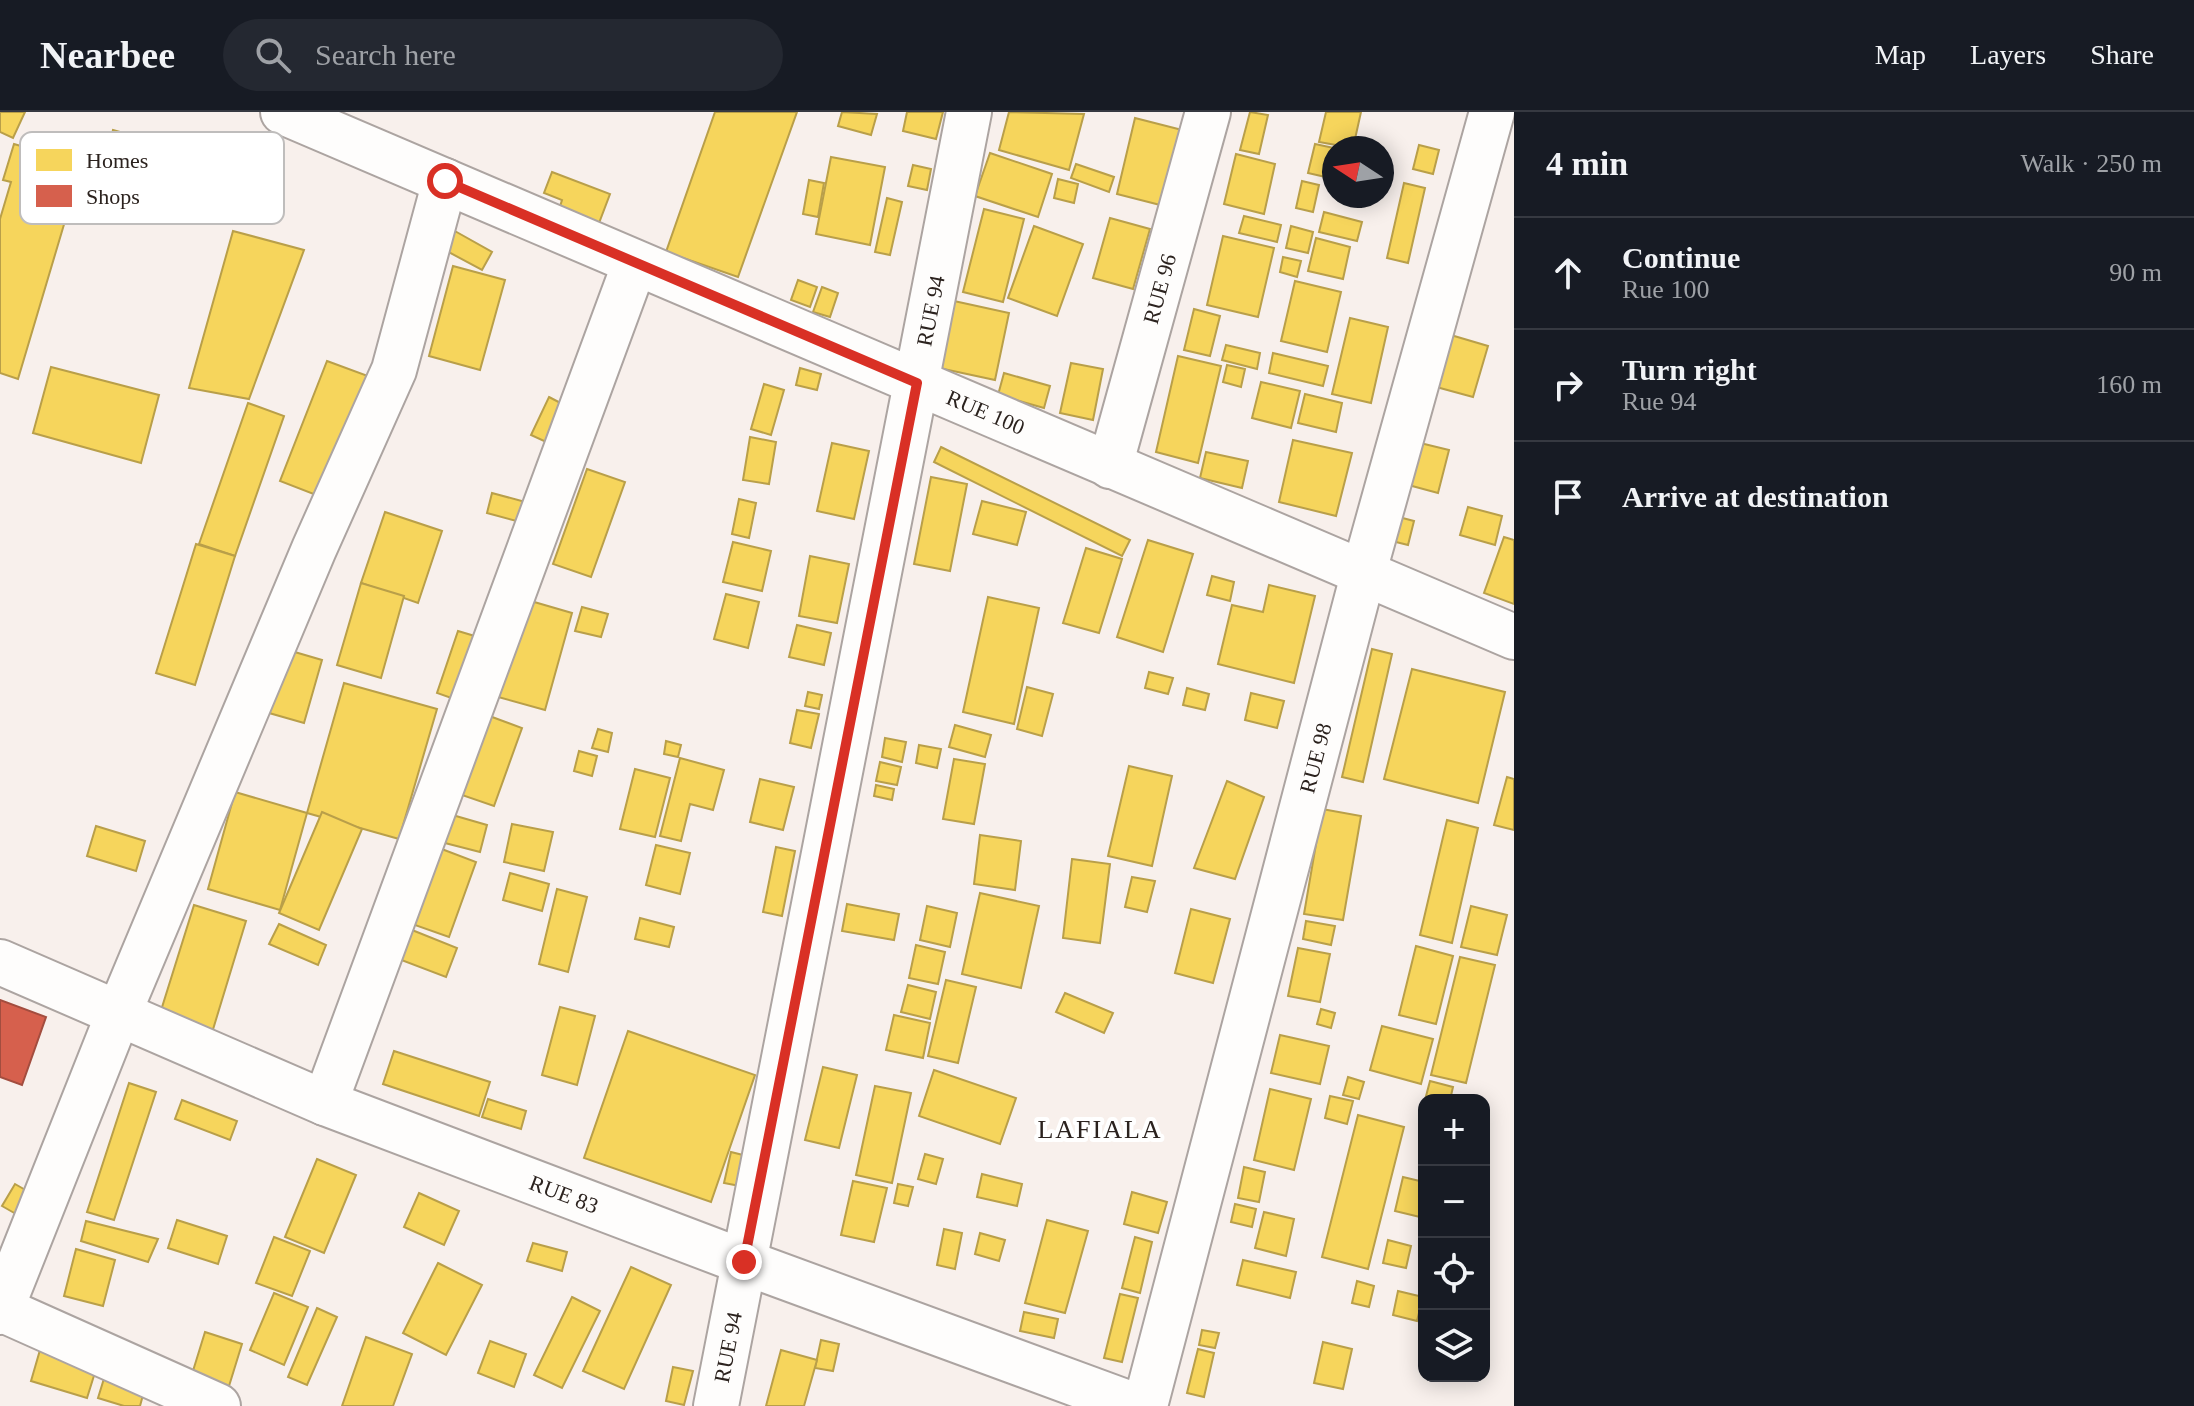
<!DOCTYPE html>
<html lang="en">
<head>
<meta charset="utf-8">
<style>
  body { margin:0; font-family:"Times New Roman",serif; background:#242831; color:#f1f3f6 }
  .controls { position:absolute; right:24px; bottom:24px; display:grid; overflow:hidden; border-radius:16px; box-shadow:0 4px 20px #0003 }
  .controls button { width:72px; height:72px; display:grid; place-items:center; padding:0; border:0; border-bottom:2px solid #363941; background:#171b24; color:#f1f3f6; font:40px sans-serif }
  .compass { position:absolute; left:1322px; top:24px; width:72px; height:72px; border-radius:50%; background:#171b24; box-shadow:0 4px 20px #0003; rotate:282deg }
  .stop { position:absolute; width:24px; height:24px; margin:-18px; border:6px solid #d93025; border-radius:50%; background:#fff }
  .stop.end { background:#d93025; border-color:#fff; box-shadow:0 2px 8px #0008 }
  .list { margin:0; padding:0; list-style:none }
  h2 { display:flex; justify-content:space-between; align-items:center; height:104px; margin:0; padding:0 32px; font-size:34px }
  h2 small { font-size:26px; font-weight:400; color:#9ea1a6 }
  .list li { display:grid; grid-template-columns:52px 1fr auto; gap:24px; align-items:center; box-sizing:border-box; height:112px; padding:0 32px; border-top:2px solid #363941 }
  .list b { display:block; font-size:30px; white-space:nowrap }
  .list p { margin:0; font-size:26px; white-space:nowrap; color:#9ea1a6 }
  .list em { font-size:26px; font-style:normal; color:#9ea1a6 }
  .icon { flex:none; width:44px; height:44px; fill:none; stroke:currentColor; stroke-width:2; stroke-linecap:round; stroke-linejoin:round }
  .map { position:relative; flex:none; width:1514px; height:1294px; overflow:hidden }
  header { display:flex; align-items:center; gap:48px; box-sizing:border-box; height:112px; padding:0 40px; background:#171b24; border-bottom:2px solid #363941 }
  header strong { font-size:38px }
  nav { display:flex; gap:44px; margin-inline-start:auto; font-size:28px }
  .search { width:560px; height:72px; background:#242831; display:flex; align-items:center; gap:20px; box-sizing:border-box; padding:0 28px; border-radius:44px; color:#9ea1a6; font-size:30px }
  main { display:flex }
  aside { flex:1; background:#171b24 }
  .map>svg:first-child { display:block }
  .homes { fill:#f6d55c; stroke:#b99f49; stroke-width:2 }
  .shops { fill:#d6604d; stroke:#a34d3f; stroke-width:2 }
  .lines { fill:none; stroke-linecap:round; stroke-linejoin:round }
  .minor-casing { stroke:#aca4a1; stroke-width:48 }
  .minor { stroke:#fefdfc; stroke-width:44 }
  .route { stroke:#d93025; stroke-width:10 }
  .labels { text-anchor:middle; stroke-width:8; stroke-linejoin:round; paint-order:stroke }
  .street-label { font-size:22px; fill:#2b221e; stroke:#fff }
  .quarter-label { font-size:26px; letter-spacing:2px; fill:#2b221e; stroke:#fff }
  .key { fill:#fff; stroke:#bfbdbc; stroke-width:2 }
  .key-label { font-size:22px; fill:#2b221e }
</style>
</head>
<body>
<header>
<strong>Nearbee</strong>
<div class="search"><svg class="icon" aria-label="search" viewBox="0 0 24 24"><circle cx="10" cy="10" r="6"/><path d="M15 15l6 6"/></svg>Search here</div>
<nav><a>Map</a><a>Layers</a><a>Share</a></nav>
</header>
<main>
<div class="map">
<svg width="1514" height="1294" viewBox="0 0 1514 1294">
  <rect width="100%" height="100%" fill="#f8f0ec"/>
  <g class="homes">
    <polygon points="0,0 25,0 13,26 0,20"/>
    <polygon points="715,0 797,0 738,165 666,140"/>
    <polygon points="842,0 877,2 871,23 838,14"/>
    <polygon points="907,0 943,0 936,27 903,19"/>
    <polygon points="1009,0 1084,2 1069,58 999,38"/>
    <polygon points="1250,0 1268,3 1259,42 1240,38"/>
    <polygon points="1326,0 1361,0 1353,36 1319,30"/>
    <polygon points="1135,6 1186,19 1168,95 1117,82"/>
    <polygon points="113,18 242,55 234,82 215,77 207,106 108,78 117,45 107,42"/>
    <polygon points="14,32 82,52 18,267 0,261 0,107 11,70 3,68"/>
    <polygon points="1315,32 1334,36 1334,67 1308,61"/>
    <polygon points="1419,33 1439,38 1433,62 1413,57"/>
    <polygon points="990,41 1052,62 1038,105 975,84"/>
    <polygon points="1236,42 1275,52 1264,102 1224,92"/>
    <polygon points="831,45 885,55 870,133 816,122"/>
    <polygon points="1076,52 1114,65 1109,80 1071,66"/>
    <polygon points="913,53 931,57 927,78 908,74"/>
    <polygon points="552,60 610,82 596,119 557,104 562,88 544,81"/>
    <polygon points="1058,67 1078,72 1074,91 1054,86"/>
    <polygon points="809,68 824,71 818,105 803,102"/>
    <polygon points="1302,69 1319,73 1313,100 1296,96"/>
    <polygon points="1404,71 1425,76 1408,151 1387,146"/>
    <polygon points="887,86 902,90 890,143 875,140"/>
    <polygon points="984,97 1024,107 1003,190 963,180"/>
    <polygon points="1324,100 1362,110 1357,129 1319,120"/>
    <polygon points="1244,104 1281,113 1277,130 1239,121"/>
    <polygon points="1110,106 1150,117 1133,177 1093,166"/>
    <polygon points="1034,114 1083,132 1057,204 1008,186"/>
    <polygon points="1291,114 1313,120 1308,141 1286,136"/>
    <polygon points="453,118 492,140 482,158 443,137"/>
    <polygon points="233,119 304,138 249,287 189,276"/>
    <polygon points="1223,124 1274,136 1258,205 1207,193"/>
    <polygon points="1316,126 1350,135 1343,167 1308,159"/>
    <polygon points="1283,145 1301,149 1297,165 1280,160"/>
    <polygon points="453,154 505,168 480,258 429,244"/>
    <polygon points="798,168 817,175 810,195 791,188"/>
    <polygon points="1295,169 1341,180 1327,240 1281,229"/>
    <polygon points="822,175 838,181 830,205 813,200"/>
    <polygon points="954,189 1009,201 995,268 939,256"/>
    <polygon points="1194,197 1220,204 1210,244 1184,238"/>
    <polygon points="1350,206 1388,215 1371,291 1332,282"/>
    <polygon points="1444,221 1488,234 1473,285 1429,273"/>
    <polygon points="1226,233 1260,241 1257,257 1222,248"/>
    <polygon points="1273,241 1328,254 1323,274 1269,261"/>
    <polygon points="1178,244 1221,254 1198,351 1156,340"/>
    <polygon points="327,249 376,267 329,388 280,369"/>
    <polygon points="1071,251 1103,257 1093,308 1060,301"/>
    <polygon points="1227,253 1245,257 1241,275 1223,270"/>
    <polygon points="51,255 159,283 141,351 33,321"/>
    <polygon points="800,256 821,262 817,278 796,273"/>
    <polygon points="1004,261 1050,274 1044,296 998,283"/>
    <polygon points="1261,270 1300,279 1291,316 1252,306"/>
    <polygon points="764,272 784,278 771,323 751,317"/>
    <polygon points="1305,282 1342,291 1336,320 1298,311"/>
    <polygon points="549,285 574,298 557,335 531,323"/>
    <polygon points="248,291 284,304 235,444 199,432"/>
    <polygon points="750,325 776,330 769,372 743,368"/>
    <polygon points="1293,328 1352,341 1336,404 1279,390"/>
    <polygon points="1412,329 1449,338 1438,381 1401,371"/>
    <polygon points="832,331 869,339 854,407 817,399"/>
    <polygon points="941,335 1130,428 1122,444 934,350"/>
    <polygon points="1206,340 1248,349 1242,376 1200,366"/>
    <polygon points="587,357 625,370 591,465 553,452"/>
    <polygon points="931,365 967,372 950,459 914,452"/>
    <polygon points="492,381 529,391 524,411 487,401"/>
    <polygon points="739,387 756,391 749,426 732,422"/>
    <polygon points="982,389 1026,400 1017,433 973,422"/>
    <polygon points="1468,395 1502,404 1495,433 1460,423"/>
    <polygon points="385,400 442,419 418,491 361,471"/>
    <polygon points="1395,404 1414,409 1408,433 1388,428"/>
    <polygon points="1504,425 1514,428 1514,492 1484,481"/>
    <polygon points="1148,428 1193,442 1163,540 1117,525"/>
    <polygon points="733,430 771,439 762,479 723,470"/>
    <polygon points="196,432 235,444 195,573 156,561"/>
    <polygon points="1086,436 1122,447 1099,521 1063,511"/>
    <polygon points="810,444 849,452 837,511 799,504"/>
    <polygon points="1212,464 1234,470 1230,489 1207,483"/>
    <polygon points="361,471 404,484 381,566 337,553"/>
    <polygon points="1269,473 1315,484 1294,571 1218,552 1232,493 1263,500"/>
    <polygon points="726,482 759,490 748,536 714,527"/>
    <polygon points="517,485 572,501 545,598 491,583"/>
    <polygon points="988,485 1039,496 1014,612 963,600"/>
    <polygon points="582,495 608,502 601,525 575,519"/>
    <polygon points="797,513 831,521 824,553 789,545"/>
    <polygon points="458,519 478,525 457,588 437,581"/>
    <polygon points="281,536 322,548 304,611 262,599"/>
    <polygon points="1372,537 1392,542 1363,670 1342,665"/>
    <polygon points="1412,557 1505,580 1478,691 1384,667"/>
    <polygon points="1149,560 1173,566 1168,582 1145,576"/>
    <polygon points="344,571 437,597 399,727 307,701"/>
    <polygon points="1027,575 1053,582 1042,624 1017,617"/>
    <polygon points="1187,576 1209,582 1205,598 1183,593"/>
    <polygon points="808,580 822,583 819,597 805,594"/>
    <polygon points="1251,581 1284,589 1277,616 1245,608"/>
    <polygon points="797,598 819,602 811,636 790,631"/>
    <polygon points="484,602 522,616 494,694 456,681"/>
    <polygon points="955,613 991,623 985,645 949,635"/>
    <polygon points="598,617 612,621 608,640 592,636"/>
    <polygon points="885,626 906,630 902,650 882,645"/>
    <polygon points="666,629 681,633 678,645 664,642"/>
    <polygon points="919,633 941,637 937,656 916,651"/>
    <polygon points="579,639 597,644 592,664 574,659"/>
    <polygon points="680,646 724,658 713,698 690,692 681,729 660,724"/>
    <polygon points="954,647 985,652 974,712 943,707"/>
    <polygon points="880,650 901,655 897,673 876,669"/>
    <polygon points="1129,654 1172,664 1152,754 1108,744"/>
    <polygon points="635,657 670,666 655,725 620,717"/>
    <polygon points="1507,665 1514,667 1514,718 1494,713"/>
    <polygon points="760,667 794,675 783,718 750,710"/>
    <polygon points="1227,669 1264,685 1235,767 1194,756"/>
    <polygon points="876,673 894,677 892,688 874,684"/>
    <polygon points="235,680 307,701 280,798 208,777"/>
    <polygon points="1322,697 1361,704 1343,808 1304,802"/>
    <polygon points="322,700 362,717 319,818 279,801"/>
    <polygon points="449,702 487,713 480,740 441,730"/>
    <polygon points="1447,708 1478,716 1452,831 1420,823"/>
    <polygon points="512,712 553,720 544,759 504,750"/>
    <polygon points="96,714 145,729 136,759 87,744"/>
    <polygon points="980,723 1021,729 1015,778 974,772"/>
    <polygon points="656,733 690,741 680,782 646,773"/>
    <polygon points="776,735 795,739 782,804 763,800"/>
    <polygon points="439,736 476,750 449,825 412,812"/>
    <polygon points="1072,747 1110,752 1100,831 1063,826"/>
    <polygon points="510,761 549,772 542,799 503,788"/>
    <polygon points="1132,765 1155,769 1147,800 1125,795"/>
    <polygon points="557,777 587,785 568,860 539,852"/>
    <polygon points="980,781 1039,794 1021,876 962,862"/>
    <polygon points="847,792 899,802 894,828 842,819"/>
    <polygon points="194,793 246,809 211,924 158,908"/>
    <polygon points="927,794 957,801 950,835 920,828"/>
    <polygon points="1471,794 1507,803 1497,843 1461,835"/>
    <polygon points="1191,797 1230,807 1213,871 1175,861"/>
    <polygon points="640,806 674,815 669,835 635,827"/>
    <polygon points="1306,809 1335,814 1331,833 1303,827"/>
    <polygon points="279,812 326,833 318,853 269,832"/>
    <polygon points="407,816 457,836 446,865 396,846"/>
    <polygon points="916,833 945,840 938,872 909,866"/>
    <polygon points="1416,834 1453,844 1436,912 1399,903"/>
    <polygon points="1298,836 1330,842 1320,890 1288,884"/>
    <polygon points="1460,845 1495,853 1466,971 1431,963"/>
    <polygon points="946,868 976,875 958,951 928,944"/>
    <polygon points="908,873 936,880 930,907 901,900"/>
    <polygon points="1065,881 1113,901 1104,921 1056,900"/>
    <polygon points="560,895 595,904 577,973 542,963"/>
    <polygon points="1321,897 1335,901 1331,916 1317,912"/>
    <polygon points="894,903 930,911 923,946 886,938"/>
    <polygon points="1382,914 1433,927 1421,972 1370,958"/>
    <polygon points="628,919 755,963 711,1090 584,1046"/>
    <polygon points="1280,923 1329,934 1320,972 1271,961"/>
    <polygon points="394,939 490,970 479,1004 383,972"/>
    <polygon points="823,955 857,963 839,1036 805,1028"/>
    <polygon points="934,958 1016,986 1000,1032 919,1004"/>
    <polygon points="1348,965 1364,970 1359,987 1343,983"/>
    <polygon points="1430,969 1453,975 1450,988 1425,988"/>
    <polygon points="129,971 156,980 114,1108 87,1100"/>
    <polygon points="875,974 911,981 892,1071 856,1063"/>
    <polygon points="1270,977 1311,987 1294,1058 1254,1048"/>
    <polygon points="1330,984 1353,989 1347,1012 1325,1006"/>
    <polygon points="488,987 526,999 521,1017 482,1005"/>
    <polygon points="182,988 237,1009 230,1028 175,1007"/>
    <polygon points="1358,1003 1404,1015 1368,1157 1322,1145"/>
    <polygon points="731,1040 747,1044 740,1074 724,1071"/>
    <polygon points="925,1042 943,1047 936,1072 918,1067"/>
    <polygon points="317,1047 356,1063 324,1141 285,1125"/>
    <polygon points="1244,1055 1265,1060 1259,1090 1238,1086"/>
    <polygon points="982,1062 1022,1072 1017,1094 977,1085"/>
    <polygon points="1403,1065 1424,1070 1424,1106 1395,1099"/>
    <polygon points="853,1069 887,1076 874,1130 841,1123"/>
    <polygon points="15,1072 43,1088 30,1110 2,1094"/>
    <polygon points="898,1072 913,1075 908,1094 894,1091"/>
    <polygon points="1132,1080 1167,1090 1158,1121 1124,1112"/>
    <polygon points="419,1081 459,1099 444,1133 404,1115"/>
    <polygon points="1235,1092 1256,1097 1252,1115 1231,1110"/>
    <polygon points="1264,1100 1294,1107 1286,1144 1255,1136"/>
    <polygon points="177,1108 227,1124 218,1152 168,1136"/>
    <polygon points="1047,1108 1088,1119 1065,1201 1025,1191"/>
    <polygon points="86,1109 158,1127 148,1150 81,1129"/>
    <polygon points="944,1117 962,1121 955,1157 937,1153"/>
    <polygon points="980,1121 1005,1128 999,1149 975,1142"/>
    <polygon points="274,1125 310,1139 292,1184 256,1171"/>
    <polygon points="1135,1125 1152,1130 1140,1181 1122,1176"/>
    <polygon points="1388,1128 1411,1134 1406,1156 1383,1151"/>
    <polygon points="533,1131 567,1140 562,1159 527,1149"/>
    <polygon points="76,1137 115,1148 103,1194 64,1184"/>
    <polygon points="1243,1148 1296,1160 1290,1186 1237,1173"/>
    <polygon points="438,1151 482,1173 446,1243 403,1221"/>
    <polygon points="631,1155 671,1173 624,1277 583,1259"/>
    <polygon points="1357,1169 1374,1174 1369,1195 1352,1191"/>
    <polygon points="1398,1179 1423,1185 1417,1209 1393,1203"/>
    <polygon points="274,1181 308,1195 284,1253 250,1238"/>
    <polygon points="1120,1182 1138,1186 1122,1250 1104,1246"/>
    <polygon points="572,1185 600,1199 562,1276 534,1263"/>
    <polygon points="317,1196 337,1205 307,1273 288,1265"/>
    <polygon points="1024,1200 1058,1207 1054,1226 1020,1219"/>
    <polygon points="1202,1218 1219,1221 1215,1236 1199,1233"/>
    <polygon points="205,1220 242,1232 225,1287 188,1275"/>
    <polygon points="366,1225 412,1242 393,1294 342,1294"/>
    <polygon points="821,1228 839,1232 833,1259 815,1256"/>
    <polygon points="490,1229 526,1242 514,1275 478,1261"/>
    <polygon points="1323,1230 1352,1237 1343,1277 1314,1271"/>
    <polygon points="1198,1237 1214,1241 1204,1285 1187,1281"/>
    <polygon points="40,1238 97,1254 87,1286 31,1269"/>
    <polygon points="781,1238 817,1248 804,1294 766,1294"/>
    <polygon points="673,1255 693,1259 684,1293 666,1289"/>
    <polygon points="106,1260 146,1272 140,1294 124,1294 98,1286"/>
  </g>
  <polygon class="shops" points="0,888 46,905 22,973 0,965"/>
  <g class="lines">
    <defs>
      <g id="minor">
        <path id="s1" d="M283,0l1231,525"/>
        <path id="s2" d="M1110,354l98,-354"/>
        <path id="s3" d="M0,850l325,141 419,159 392,144"/>
        <polyline points="325,991 635,151"/>
        <polyline points="1,1197 218,1294"/>
        <polyline points="0,1200 118,903 314,437 394,258 445,69"/>
        <path id="s4" d="M716,1294l253,-1294"/>
        <path id="s5" d="M1145,1294l218,-831 129,-463"/>
      </g>
    </defs>
    <use href="#minor" class="minor-casing"/>
    <use href="#minor" class="minor"/>
  </g>
  <g class="lines">
    <polyline class="route" points="445,69 917,271 744,1150"/>
  </g>
  <g class="labels">
    <g class="street-label">
      <text dy="8" stroke="none"><textPath href="#s2" startOffset="184">RUE 96</textPath></text>
      <text dy="8" stroke="none"><textPath href="#s4" startOffset="1116">RUE 94</textPath></text>
      <text dy="8" stroke="none"><textPath href="#s1" startOffset="764">RUE 100</textPath></text>
      <text dy="8" stroke="none"><textPath href="#s5" startOffset="670">RUE 98</textPath></text>
      <text dy="8" stroke="none"><textPath href="#s3" startOffset="610">RUE 83</textPath></text>
      <text dy="8" stroke="none"><textPath href="#s4" startOffset="60">RUE 94</textPath></text>
    </g>
    <g class="quarter-label">
      <text x="1100" y="1026">LAFIALA</text>
    </g>
  </g>
  <rect x="20" y="20" width="264" height="92" rx="12" class="key"/>
  <rect x="36" y="37" width="36" height="22" fill="#f6d55c"/>
  <rect x="36" y="73" width="36" height="22" fill="#d6604d"/>
  <g class="key-label">
    <text x="86" y="56">Homes</text>
    <text x="86" y="92">Shops</text>
  </g>
</svg>
<div class="controls">
<button>+</button>
<button>−</button>
<button><svg class="icon" aria-label="locate" viewBox="0 0 24 24"><circle cx="12" cy="12" r="6"/><path d="M12 2v4M12 18v4M2 12h4M18 12h4"/></svg></button>
<button><svg class="icon" aria-label="layers" viewBox="0 0 24 24"><path d="M12 4l9 5-9 5-9-5zM3 14l9 5 9-5"/></svg></button>
</div>
<svg class="compass" viewBox="-18 -18 36 36"><path d="M0-13l5 13h-10z" fill="#e53935"/><path d="M0 13l5-13h-10z" fill="#9ea1a6"/></svg>
<div class="stop" style="left:445px;top:69px"></div>
<div class="stop end" style="left:744px;top:1150px"></div>
</div>
<aside>
<h2>4 min<small>Walk · 250 m</small></h2>
<ul class="list">
<li><svg class="icon" aria-label="ahead" viewBox="0 0 24 24"><path d="M12 20V5M6 11l6-6 6 6"/></svg><div><b>Continue</b><p>Rue 100</p></div><em>90 m</em></li>
<li><svg class="icon" aria-label="right" viewBox="0 0 24 24"><path d="M7 20v-9h11M14 6l5 5-5 5"/></svg><div><b>Turn right</b><p>Rue 94</p></div><em>160 m</em></li>
<li><svg class="icon" aria-label="arrive" viewBox="0 0 24 24"><path d="M6 21V4h12l-3 4 3 4H6"/></svg><div><b>Arrive at destination</b></div></li>
</ul>
</aside>
</main>
</body>
</html>
